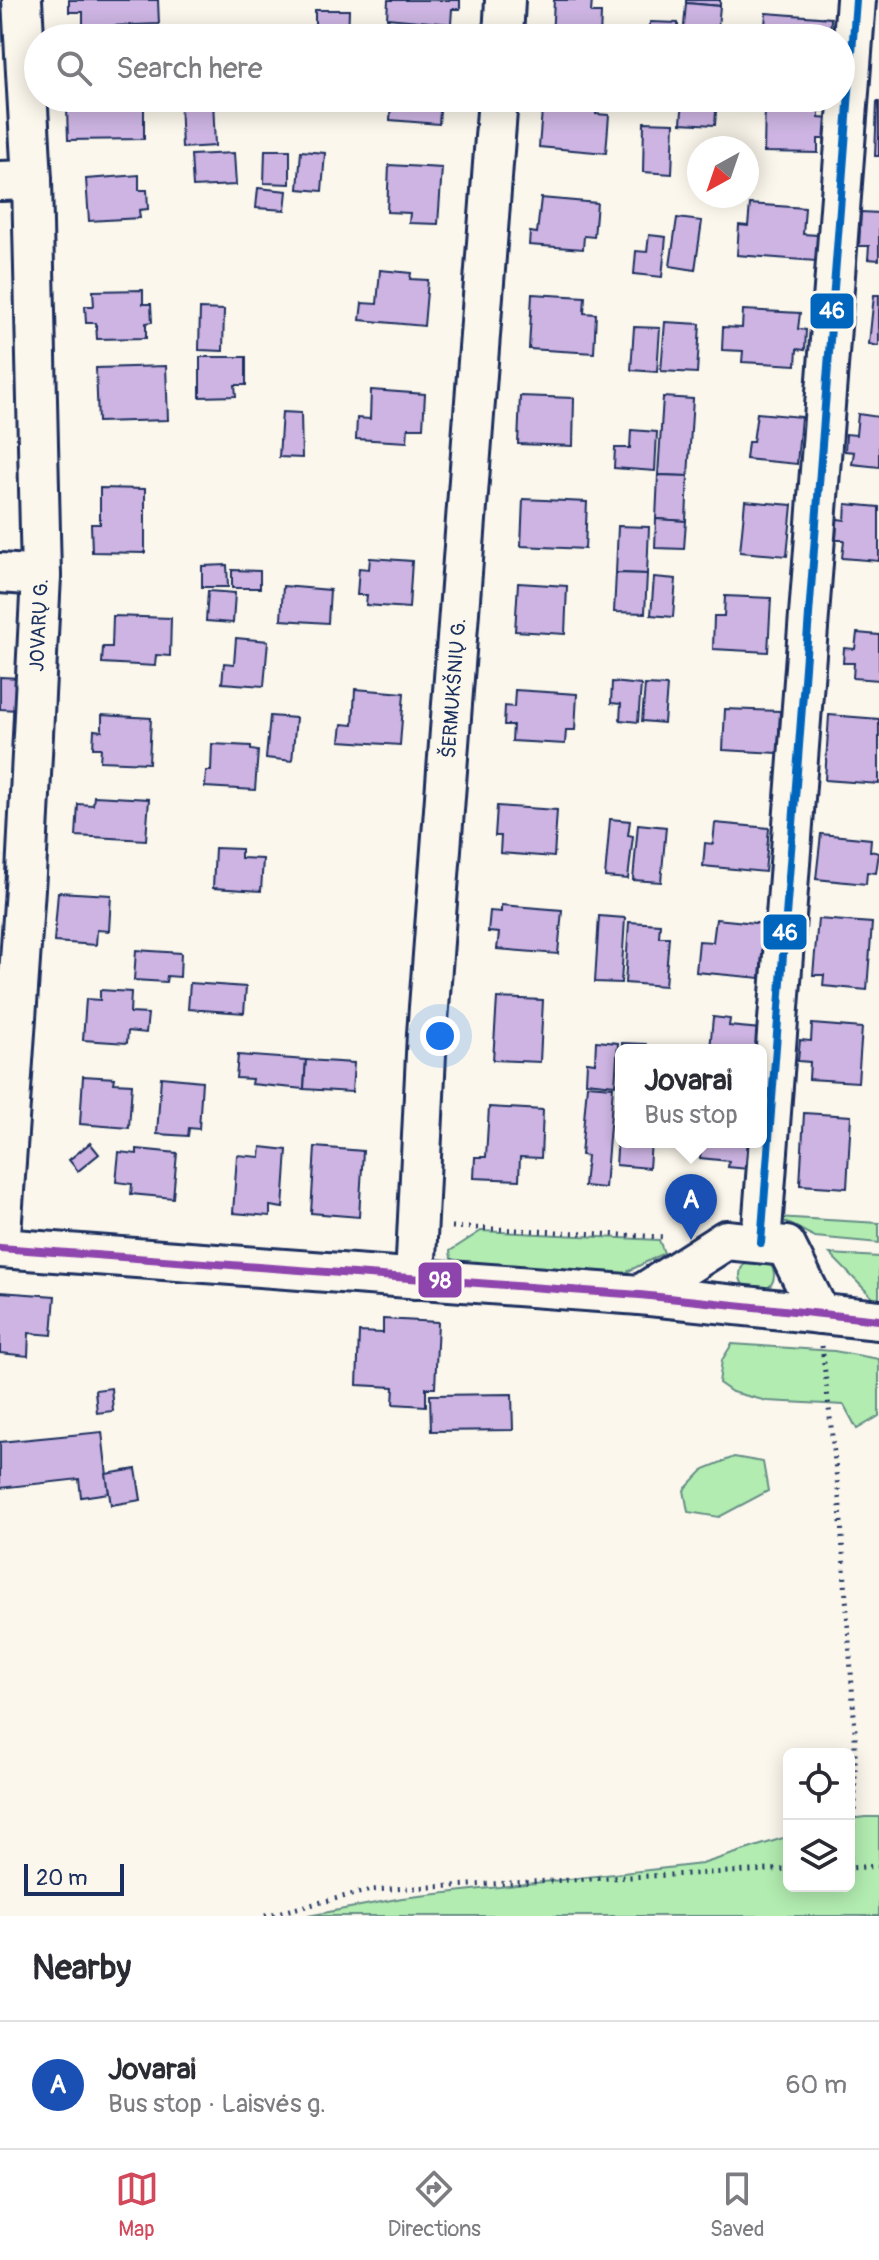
<!DOCTYPE html>
<html lang="en">
<head>
<meta charset="utf-8">
<style>
  body { margin:0; font-family:Pangolin,sans-serif; background:#f2f2f3; color:#2b2b33 }
  .controls { position:absolute; right:24px; bottom:24px; display:grid; overflow:hidden; border-radius:12px; box-shadow:0 4px 20px #0003 }
  .controls button { width:72px; height:72px; display:grid; place-items:center; padding:0; border:0; border-bottom:2px solid #e1e1e2; background:#fff; color:#2b2b33; font:40px sans-serif }
  .compass { position:absolute; left:687px; top:136px; width:72px; height:72px; border-radius:50%; background:#fff; box-shadow:0 4px 20px #0003; rotate:220deg }
  .scale { position:absolute; left:24px; bottom:20px; width:100px; box-sizing:border-box; padding-left:8px; border:4px solid #1b2f5e; border-top:0; font-size:22px; line-height:28px; white-space:nowrap; color:#1b2f5e; -webkit-text-stroke:6px #fbf7ec; paint-order:stroke }
  .you { position:absolute; left:440px; top:1036px; width:28px; height:28px; margin:-20px; border:6px solid #fff; border-radius:50%; background:#1a73e8; box-shadow:0 0 0 12px #1a73e833 }
  .badge { display:grid; place-items:center; width:52px; height:52px; border-radius:50%; background:#d1495b; color:#fff; font-size:26px; font-weight:700 }
  .pin { position:absolute; translate:-50% -66px; filter:drop-shadow(0 2px 4px #0008) }
  .pin::after { content:''; position:absolute; top:42px; width:28px; height:24px; background:inherit; clip-path:polygon(0 0,100% 0,50% 100%) }
  .popup { position:absolute; left:615px; top:1044px; width:152px; height:104px; box-sizing:border-box; display:grid; place-content:center; border-radius:12px; background:#fff; filter:drop-shadow(0 2px 6px #0005); font-size:26px; white-space:nowrap; color:#7c7c81 }
  .popup b { font-size:30px; color:#2b2b33 }
  .popup::after { content:''; position:absolute; left:50%; top:100%; margin-left:-16px; border:16px solid transparent; border-top-color:#fff }
  .list { margin:0; padding:0; list-style:none }
  h2 { display:flex; justify-content:space-between; align-items:center; height:104px; margin:0; padding:0 32px; font-size:34px }
  h2 small { font-size:26px; font-weight:400; color:#7c7c81 }
  .list li { display:grid; grid-template-columns:52px 1fr auto; gap:24px; align-items:center; box-sizing:border-box; height:128px; padding:0 32px; border-top:2px solid #e1e1e2 }
  .list b { display:block; font-size:30px; white-space:nowrap }
  .list p { margin:0; font-size:26px; white-space:nowrap; color:#7c7c81 }
  .list em { font-size:26px; font-style:normal; color:#7c7c81 }
  .icon { flex:none; width:44px; height:44px; fill:none; stroke:currentColor; stroke-width:2; stroke-linecap:round; stroke-linejoin:round }
  .map { position:relative; flex:none; width:879px; height:1916px; overflow:hidden }
  .search { position:absolute; background:#fff; box-shadow:0 4px 20px #0003; left:24px; right:24px; top:24px; height:88px; display:flex; align-items:center; gap:20px; box-sizing:border-box; padding:0 28px; border-radius:44px; color:#7c7c81; font-size:30px }
  .sheet { height:232px; background:#fff }
  nav { display:flex; justify-content:space-around; align-items:center; box-sizing:border-box; height:112px; border-top:2px solid #e1e1e2; background:#fff; font-size:22px; color:#7c7c81 }
  nav a { display:grid; justify-items:center; gap:4px }
  nav .on { color:#d1495b }
  .map>svg:first-child { display:block }
  .green { fill:#b2ecb0; stroke:#668e87; stroke-width:2 }
  .building { fill:#cdb4e2; stroke:#1b2f5e; stroke-width:2 }
  .lines { fill:none; stroke-linecap:round; stroke-linejoin:round }
  .minor-casing { stroke:#1b2f5e; stroke-width:44 }
  .path { stroke:#1b2f5e; stroke-width:5; stroke-dasharray:2 6; stroke-linecap:butt }
  .minor { stroke:#fbf7ec; stroke-width:38 }
  .bus-1-casing { stroke:#fbf7ec; stroke-width:14 }
  .bus-2-casing { stroke:#fbf7ec; stroke-width:14 }
  .bus-1 { stroke:#0065bd; stroke-width:8 }
  .bus-2 { stroke:#8e44ad; stroke-width:8 }
  .labels { text-anchor:middle; stroke-width:8; stroke-linejoin:round; paint-order:stroke }
  .street-label { font-size:20px; fill:#1b2f5e; stroke:#fbf7ec }
  .line-badge { stroke:#fbf7ec; stroke-width:3 }
  .badge-label { font-size:22px; text-anchor:middle; font-weight:bold; fill:#fff }
</style>
</head>
<body>
<div class="map">
<svg width="879" height="1916" viewBox="0 0 879 1916">
  <rect width="100%" height="100%" fill="#fbf7ec"/>
  <filter id="ink" filterUnits="userSpaceOnUse"><feTurbulence type="fractalNoise" baseFrequency=".0125" numOctaves="2"/><feDisplacementMap in="SourceGraphic" scale="16" xChannelSelector="R" yChannelSelector="G"/><feConvolveMatrix kernelMatrix="1 2 1 2 8 2 1 2 1" color-interpolation-filters="sRGB"/></filter>
  <g filter="url(#ink)">
    <g class="green">
      <polygon points="776,1217 879,1223 879,1243 815,1237"/>
      <polygon points="481,1231 659,1240 664,1253 619,1276 463,1264 451,1258 450,1251"/>
      <polygon points="830,1254 879,1257 879,1300 874,1299"/>
      <circle cx="757" cy="1275" r="17"/>
      <polygon points="732,1344 834,1351 879,1359 879,1416 857,1429 844,1405 767,1401 732,1392 719,1383 722,1360"/>
      <polygon points="734,1457 763,1462 768,1491 719,1517 688,1512 684,1490 704,1469"/>
      <polygon points="865,1817 879,1817 879,1916 308,1916 402,1898 702,1864 789,1836 789,1886 849,1886 849,1819"/>
    </g>
    <g class="building">
      <polygon points="69,0 158,0 159,24 83,27 83,12 69,12"/>
      <polygon points="388,0 460,0 460,9 452,9 451,24 387,18"/>
      <polygon points="554,0 592,0 591,13 601,13 600,38 552,38"/>
      <polygon points="686,0 720,0 720,6 686,3"/>
      <polygon points="686,3 720,6 717,38 683,38"/>
      <polygon points="315,10 349,10 348,38 315,38"/>
      <polygon points="766,13 831,18 830,38 764,38"/>
      <polygon points="650,22 678,23 678,38 649,38"/>
      <polygon points="80,98 144,98 144,139 68,140 67,109 80,108"/>
      <polygon points="382,98 441,98 439,124 390,120 391,105 382,105"/>
      <polygon points="543,98 597,98 596,114 609,115 606,153 539,147"/>
      <polygon points="683,98 717,98 715,125 681,123"/>
      <polygon points="213,99 215,146 182,148 180,100"/>
      <polygon points="765,101 819,103 819,118 831,119 831,139 818,139 818,153 764,152"/>
      <polygon points="877,102 879,102 879,156 875,156"/>
      <polygon points="644,122 674,123 672,174 643,172"/>
      <polygon points="265,150 290,150 290,184 264,183"/>
      <polygon points="301,151 325,153 322,191 298,189"/>
      <polygon points="234,153 236,185 193,187 191,155"/>
      <polygon points="389,165 442,168 438,224 409,223 410,213 387,212"/>
      <polygon points="139,175 139,190 147,190 148,209 139,210 140,218 89,221 86,179"/>
      <polygon points="258,188 287,191 285,210 256,208"/>
      <polygon points="541,198 597,203 594,237 584,236 583,249 529,245 530,232 537,233"/>
      <polygon points="750,204 805,208 803,234 818,235 816,261 737,255 739,225 748,226"/>
      <polygon points="861,212 879,213 879,260 868,259 869,246 859,246"/>
      <polygon points="677,218 702,221 695,270 670,266"/>
      <polygon points="649,235 666,237 662,277 634,274 636,251 647,252"/>
      <polygon points="380,270 411,273 410,279 428,280 424,326 360,320 362,303 377,304"/>
      <polygon points="143,290 143,304 151,304 152,322 146,323 146,338 97,339 96,323 86,323 85,306 94,306 93,291"/>
      <polygon points="532,294 585,297 584,313 596,314 594,353 529,349"/>
      <polygon points="874,295 879,295 879,346 869,344"/>
      <polygon points="200,309 224,310 223,351 199,350"/>
      <polygon points="743,310 800,313 798,329 806,330 805,350 797,349 796,365 742,362 743,351 722,350 723,327 742,328"/>
      <polygon points="665,322 700,324 697,373 661,371"/>
      <polygon points="634,327 660,328 657,372 631,370"/>
      <polygon points="200,357 246,357 246,385 235,385 236,396 200,397"/>
      <polygon points="166,366 168,420 98,422 96,368"/>
      <polygon points="371,390 425,394 423,428 408,428 407,442 356,439 357,418 370,419"/>
      <polygon points="520,396 574,398 573,446 518,444"/>
      <polygon points="663,397 693,399 688,476 658,475"/>
      <polygon points="282,412 301,413 302,458 279,457"/>
      <polygon points="757,413 801,417 797,464 746,459 748,442 753,442"/>
      <polygon points="858,414 879,417 879,467 852,464 854,452 845,451 846,434 856,435"/>
      <polygon points="631,430 657,432 655,471 614,468 615,448 630,448"/>
      <polygon points="658,475 688,476 686,521 656,519"/>
      <polygon points="100,488 145,489 145,553 92,552 91,524 100,524"/>
      <polygon points="523,499 587,502 585,549 521,546"/>
      <polygon points="745,501 792,505 787,556 740,552"/>
      <polygon points="846,504 879,507 879,561 842,558 844,540 836,540 837,519 845,520"/>
      <polygon points="656,519 686,521 684,549 655,548"/>
      <polygon points="618,526 649,527 647,574 616,573"/>
      <polygon points="370,558 412,561 409,608 366,605 367,595 357,595 359,568 369,569"/>
      <polygon points="227,565 228,587 202,587 202,566"/>
      <polygon points="232,570 260,571 260,588 232,588"/>
      <polygon points="616,573 647,574 645,613 614,612"/>
      <polygon points="654,577 676,579 673,617 651,615"/>
      <polygon points="518,583 567,586 565,634 515,631"/>
      <polygon points="283,586 330,590 328,623 281,620"/>
      <polygon points="208,591 235,593 233,623 206,621"/>
      <polygon points="725,596 771,598 768,652 713,649 714,616 724,616"/>
      <polygon points="113,616 171,618 170,656 156,655 155,666 102,663 103,647 112,647"/>
      <polygon points="857,633 879,635 879,680 853,678 854,663 843,663 844,648 855,649"/>
      <polygon points="236,638 268,641 264,686 222,683 224,663 234,664"/>
      <polygon points="0,677 20,678 17,710 0,709"/>
      <polygon points="612,682 641,685 638,722 620,720 621,704 611,703"/>
      <polygon points="645,685 667,686 664,723 642,721"/>
      <polygon points="355,689 404,693 400,745 340,741 342,724 353,725"/>
      <polygon points="515,690 577,694 575,730 566,730 565,744 512,741 513,725 504,725 505,706 514,707"/>
      <polygon points="725,709 780,711 778,753 723,750"/>
      <polygon points="102,715 151,718 149,763 100,761 101,748 93,748 94,730 102,731"/>
      <polygon points="829,715 879,719 879,784 825,780"/>
      <polygon points="270,716 296,718 292,761 266,758"/>
      <polygon points="212,744 251,746 251,750 258,751 255,790 205,787 206,771 211,771"/>
      <polygon points="94,796 149,799 146,840 76,836 78,804 93,805"/>
      <polygon points="497,806 557,810 554,857 500,853 501,836 495,836"/>
      <polygon points="610,819 630,821 628,835 633,836 628,879 605,877"/>
      <polygon points="715,823 769,828 765,872 703,866 705,843 713,844"/>
      <polygon points="638,824 666,827 661,882 633,880"/>
      <polygon points="821,834 871,839 870,851 879,853 876,873 867,872 866,884 816,879"/>
      <polygon points="215,848 241,849 241,858 263,859 261,891 213,888"/>
      <polygon points="58,892 111,895 109,931 97,930 96,945 54,942"/>
      <polygon points="501,905 562,910 558,954 497,949 499,933 488,932 490,911 501,912"/>
      <polygon points="599,916 625,918 621,983 595,982"/>
      <polygon points="716,919 765,924 760,978 696,972 699,941 713,942"/>
      <polygon points="818,919 872,923 867,990 823,986 824,975 813,975"/>
      <polygon points="629,922 660,924 659,937 669,937 665,986 625,983"/>
      <polygon points="136,950 181,953 180,977 167,976 166,982 134,980"/>
      <polygon points="190,983 246,987 244,1013 188,1009"/>
      <polygon points="100,990 131,992 130,1013 148,1014 146,1033 128,1031 127,1043 83,1040 86,999 100,1000"/>
      <polygon points="497,998 543,1000 540,1062 493,1060"/>
      <polygon points="713,1017 730,1019 729,1026 761,1029 758,1050 710,1050"/>
      <polygon points="812,1024 862,1028 858,1082 809,1079 810,1062 798,1061 800,1040 811,1041"/>
      <polygon points="596,1041 618,1043 615,1085 586,1082 587,1062 595,1063"/>
      <polygon points="622,1043 646,1044 646,1050 622,1050"/>
      <polygon points="238,1055 306,1060 304,1089 251,1084 252,1079 236,1078"/>
      <polygon points="306,1060 354,1063 352,1092 304,1089"/>
      <polygon points="83,1076 115,1078 114,1083 132,1084 129,1128 80,1124"/>
      <polygon points="161,1077 202,1081 199,1129 189,1128 188,1136 157,1134"/>
      <polygon points="587,1085 613,1087 605,1188 584,1186 587,1156 581,1155"/>
      <polygon points="621,1091 621,1142 651,1142 649,1168 616,1165"/>
      <polygon points="489,1107 543,1110 541,1158 520,1157 519,1180 474,1178 475,1157 486,1157"/>
      <polygon points="804,1113 851,1116 847,1188 800,1185"/>
      <polygon points="702,1142 751,1142 748,1169 728,1167 729,1161 700,1158"/>
      <polygon points="90,1143 99,1154 78,1171 69,1160"/>
      <polygon points="261,1147 287,1150 283,1208 270,1206 270,1216 233,1213 237,1155 260,1157"/>
      <polygon points="315,1147 363,1151 359,1217 311,1213"/>
      <polygon points="137,1149 177,1153 173,1198 131,1194 132,1184 116,1182 119,1152 137,1154"/>
      <polygon points="0,1292 55,1296 52,1335 29,1333 28,1356 0,1353"/>
      <polygon points="383,1319 438,1322 435,1388 426,1388 426,1406 393,1404 394,1387 357,1385 359,1332 383,1333"/>
      <polygon points="111,1388 113,1411 97,1413 95,1390"/>
      <polygon points="512,1394 513,1430 431,1431 430,1395"/>
      <polygon points="102,1432 109,1493 81,1497 79,1479 0,1488 0,1442"/>
      <polygon points="136,1469 141,1500 111,1505 106,1474"/>
    </g>
    <g class="lines">
      <defs>
        <g id="minor">
          <polyline points="503,38 505,0"/>
          <polyline points="0,181 32,180"/>
          <polyline points="0,573 41,576"/>
          <polyline points="761,1243 856,0"/>
          <path id="s1" d="M0,1248l26,-374 15,-298 -9,-396 -10,-180"/>
          <polyline points="0,1248 640,1295 879,1320"/>
          <path id="s2" d="M415,1279l12,-245 71,-936"/>
          <polyline points="640,1295 726,1240 786,1246 820,1314"/>
        </g>
      </defs>
      <use href="#minor" class="minor-casing"/>
      <g class="path">
        <polyline points="452,1227 665,1237"/>
        <polyline points="822,1346 840,1507 855,1731 855,1802 849,1868 879,1866"/>
        <polyline points="265,1916 371,1890 789,1869"/>
      </g>
      <use href="#minor" class="minor"/>
      <defs>
        <polyline id="bus-1" points="761,1243 856,0"/>
        <polyline id="bus-2" points="0,1248 640,1295 879,1320"/>
      </defs>
      <use href="#bus-1" class="bus-1-casing"/>
      <use href="#bus-2" class="bus-2-casing"/>
      <use href="#bus-1" class="bus-1"/>
      <use href="#bus-2" class="bus-2"/>
    </g>
  </g>
  <g class="labels">
    <g class="street-label">
      <text dy="7" stroke="none"><textPath href="#s1" startOffset="624">JOVARŲ G.</textPath></text>
      <text dy="7" stroke="none"><textPath href="#s2" startOffset="592">ŠERMUKŠNIŲ G.</textPath></text>
    </g>
  </g>
  <g class="line-badge">
    <rect x="809" y="292" width="46" height="38" rx="8" fill="#0065bd"/>
    <rect x="762" y="913" width="46" height="38" rx="8" fill="#0065bd"/>
    <rect x="417" y="1261" width="46" height="38" rx="8" fill="#8e44ad"/>
  </g>
  <g class="badge-label">
    <text x="832" y="318">46</text>
    <text x="785" y="940">46</text>
    <text x="440" y="1288">98</text>
  </g>
</svg>
<div class="controls">
<button><svg class="icon" aria-label="locate" viewBox="0 0 24 24"><circle cx="12" cy="12" r="6"/><path d="M12 2v4M12 18v4M2 12h4M18 12h4"/></svg></button>
<button><svg class="icon" aria-label="layers" viewBox="0 0 24 24"><path d="M12 4l9 5-9 5-9-5zM3 14l9 5 9-5"/></svg></button>
</div>
<svg class="compass" viewBox="-18 -18 36 36"><path d="M0-13l5 13h-10z" fill="#e53935"/><path d="M0 13l5-13h-10z" fill="#7c7c81"/></svg>
<div class="scale">20 m</div>
<div class="you"></div>
<div class="pin badge" style="left:691px;top:1240px;background:#1a4fb4">A</div>
<div class="popup"><b>Jovarai</b>Bus stop</div>
<div class="search"><svg class="icon" aria-label="search" viewBox="0 0 24 24"><circle cx="10" cy="10" r="6"/><path d="M15 15l6 6"/></svg>Search here</div>
</div>
<section class="sheet">
<h2>Nearby<small></small></h2>
<ul class="list">
<li><span class="badge" style="background:#1a4fb4">A</span><div><b>Jovarai</b><p>Bus stop · Laisvės g.</p></div><em>60 m</em></li>
</ul>
</section>
<nav>
<a class="on"><svg class="icon" aria-label="map" viewBox="0 0 24 24"><path d="M3 6l6-2 6 2 6-2v14l-6 2-6-2-6 2zM9 4v14M15 6v14"/></svg>Map</a>
<a><svg class="icon" aria-label="directions" viewBox="0 0 24 24"><path d="M12 3l9 9-9 9-9-9zM9 14v-3h6M13 9l2 2-2 2"/></svg>Directions</a>
<a><svg class="icon" aria-label="saved" viewBox="0 0 24 24"><path d="M7 4h10v16l-5-4-5 4z"/></svg>Saved</a>
</nav>
</body>
</html>
